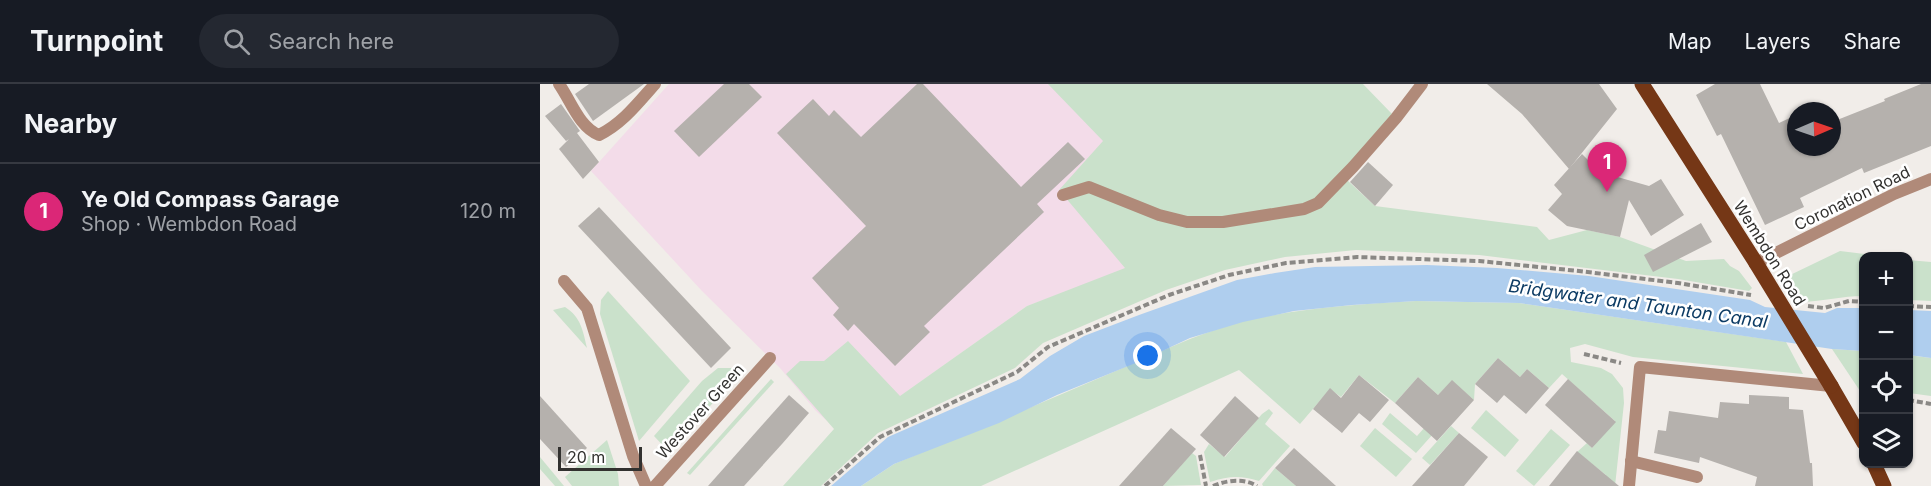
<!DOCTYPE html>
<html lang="en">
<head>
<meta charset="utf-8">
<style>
  body { margin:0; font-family:Inter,sans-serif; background:#242831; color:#f1f3f6 }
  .controls { position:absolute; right:18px; bottom:18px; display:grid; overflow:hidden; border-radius:12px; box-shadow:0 2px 4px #0004 }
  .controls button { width:54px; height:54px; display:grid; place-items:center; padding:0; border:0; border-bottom:2px solid #363941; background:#171b24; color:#f1f3f6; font:30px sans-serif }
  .compass { position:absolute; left:1247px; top:18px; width:54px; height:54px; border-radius:50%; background:#171b24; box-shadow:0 2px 4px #0004; rotate:88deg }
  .scale { position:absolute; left:18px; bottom:15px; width:84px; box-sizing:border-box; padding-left:6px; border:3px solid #32312f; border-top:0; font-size:16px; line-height:21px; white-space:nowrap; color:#32312f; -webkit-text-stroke:4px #fff; paint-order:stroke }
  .you { position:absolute; left:608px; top:272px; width:21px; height:21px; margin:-15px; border:4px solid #fff; border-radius:50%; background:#1a73e8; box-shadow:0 0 0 9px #1a73e833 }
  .badge { display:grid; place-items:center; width:39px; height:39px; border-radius:50%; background:#db2777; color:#fff; font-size:20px; font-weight:700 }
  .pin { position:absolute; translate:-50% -50px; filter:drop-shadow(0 2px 3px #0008) }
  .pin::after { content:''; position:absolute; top:32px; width:21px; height:18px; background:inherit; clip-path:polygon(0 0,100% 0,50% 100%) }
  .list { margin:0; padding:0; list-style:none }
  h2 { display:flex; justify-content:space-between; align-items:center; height:78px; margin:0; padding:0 24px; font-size:26px }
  h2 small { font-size:20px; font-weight:400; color:#9ea1a6 }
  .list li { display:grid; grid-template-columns:39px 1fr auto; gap:18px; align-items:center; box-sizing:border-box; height:96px; padding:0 24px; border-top:2px solid #363941 }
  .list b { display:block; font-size:22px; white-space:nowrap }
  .list p { margin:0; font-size:20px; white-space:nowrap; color:#9ea1a6 }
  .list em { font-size:20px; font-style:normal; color:#9ea1a6 }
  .icon { flex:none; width:33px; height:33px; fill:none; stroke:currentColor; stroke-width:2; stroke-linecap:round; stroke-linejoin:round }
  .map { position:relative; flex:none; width:1391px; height:402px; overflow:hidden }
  header { display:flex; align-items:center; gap:36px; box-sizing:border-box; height:84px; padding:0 30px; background:#171b24; border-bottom:2px solid #363941 }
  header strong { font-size:28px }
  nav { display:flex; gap:33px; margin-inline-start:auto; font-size:21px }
  .search { width:420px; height:54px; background:#242831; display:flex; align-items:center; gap:15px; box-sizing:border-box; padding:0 21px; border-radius:33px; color:#9ea1a6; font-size:22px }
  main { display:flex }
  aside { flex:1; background:#171b24 }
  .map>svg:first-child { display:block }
  .education { fill:#f3dce9 }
  .green { fill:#cae1cb }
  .water { fill:#afceee }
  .building { fill:#b5b1ad }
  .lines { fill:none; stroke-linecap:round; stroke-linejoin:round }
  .path { stroke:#8a8885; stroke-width:4; stroke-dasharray:6 3; stroke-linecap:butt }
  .lane { stroke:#b08a79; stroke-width:12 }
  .street { stroke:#b08a79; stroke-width:12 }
  .primary { stroke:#753716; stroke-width:15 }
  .primary-bridge { stroke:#753716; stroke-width:15 }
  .labels { text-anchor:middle; stroke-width:5; stroke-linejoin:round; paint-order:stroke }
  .street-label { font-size:16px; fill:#32312f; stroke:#fff }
  .water-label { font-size:18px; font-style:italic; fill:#0c3b64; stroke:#fff }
</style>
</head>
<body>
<header>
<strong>Turnpoint</strong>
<div class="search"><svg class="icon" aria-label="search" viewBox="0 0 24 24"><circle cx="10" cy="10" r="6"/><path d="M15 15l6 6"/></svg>Search here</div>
<nav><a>Map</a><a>Layers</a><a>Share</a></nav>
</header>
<main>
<aside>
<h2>Nearby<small></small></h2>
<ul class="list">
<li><span class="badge">1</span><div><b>Ye Old Compass Garage</b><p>Shop · Wembdon Road</p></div><em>120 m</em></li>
</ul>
</aside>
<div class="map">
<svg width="1391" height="402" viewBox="0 0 1391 402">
  <rect width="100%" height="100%" fill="#f1ede9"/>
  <polygon class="education" points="129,0 823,0 793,109 487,222 304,352 276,327 240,284 162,207 51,87"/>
  <g class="green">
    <polygon points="508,0 823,0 853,31 807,96 835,122 997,143 1009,156 1047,146 1080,153 1146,177 1184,175 1190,182 1199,187 1212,204 1209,207 1138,195 939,171 816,166 745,173 685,186 626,206 503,259 475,284 338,349 281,402 243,402 294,345 246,290 260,277 284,277 308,257 360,312 487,222 585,184 519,106 563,57"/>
    <path d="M1300,167l41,5h-17l-1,40c-20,0 -40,5 -61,6l-16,-25z"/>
    <polygon points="1368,176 1391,178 1391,217 1369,216"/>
    <polygon points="68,207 150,297 99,357 60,230 61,216"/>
    <path d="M876,217l103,2 267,39 17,32 -170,-17 -48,-13 -15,4 1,14 30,6 11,6 11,14 1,15 -9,83h-18l9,-11 -29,-23 10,-9 5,5 23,-27 -53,-47 -13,14 -22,-19 -7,8 -22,-19 -23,26 -1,16 -22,-19 -14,14 -20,-18 -23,26 -36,-28 -18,22 -11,-8 -30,35 -61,-54 -258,116h-120l33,-22c70,-29 141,-58 210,-88 47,-20 91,-42 140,-55 57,-13 114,-17 172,-20z"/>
    <path d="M25,223c16,10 18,24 22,41l-34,-38z"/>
    <polygon points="1292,265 1323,267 1323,310 1322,310"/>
    <polygon points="1368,271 1391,274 1391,312 1369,309"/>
    <polygon points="178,284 204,284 129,368 114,352 162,297"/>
    <polygon points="231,295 234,298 150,391 147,389"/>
    <path d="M729,325l4,4 -8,11 25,22 -31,35c-19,-6 -30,-5 -49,1l-6,-30 5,-8 16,13 37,-43z"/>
    <polygon points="946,326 979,356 965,373 931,344"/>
    <polygon points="850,329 877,352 894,333 902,340 876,369 842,340"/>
    <polygon points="911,342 919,349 890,381 882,374"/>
    <polygon points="835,344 872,375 856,393 820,362"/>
    <polygon points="1011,345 1030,361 994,402 976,387"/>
    <polygon points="67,356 78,390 79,402 32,402 25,393"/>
    <polygon points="652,369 656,372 661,401 623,402"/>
    <polygon points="0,373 24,402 15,402 0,385"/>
    <polygon points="735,384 756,402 723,402 722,400"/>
  </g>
  <g class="water">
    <polygon points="887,181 957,184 1049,192 1210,216 1225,223 1285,229 1297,224 1323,224 1323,267 1292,265 979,219 876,217 812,221 754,227 703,238 650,254 603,276 517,311 459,339 354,380 321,402 291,402 348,353 480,295 510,272 544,252 599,231 697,196 735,189 775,183"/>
    <polygon points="1369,226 1391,227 1391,274 1369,271"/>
  </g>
  <g class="building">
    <polygon points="49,0 104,0 53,37 35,10"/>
    <polygon points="184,0 209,0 222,13 159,73 134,47"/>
    <polygon points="377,0 383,0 481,103 528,58 545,75 497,120 504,128 384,242 390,248 355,282 314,240 308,247 293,231 299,224 272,194 326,142 237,49 273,15 289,32 294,26 321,53"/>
    <polygon points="947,0 1059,0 1077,25 1029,85 982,30"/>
    <polygon points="1175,0 1220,0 1239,39 1256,31 1256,63 1292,63 1292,38 1345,17 1344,15 1381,0 1391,0 1391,62 1324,89 1322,84 1260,114 1264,123 1225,141 1181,50 1177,52 1156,11"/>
    <polygon points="1281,19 1285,27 1265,27"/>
    <polygon points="21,20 40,47 37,49 59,78 43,95 19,65 29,55 26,57 5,32"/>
    <polygon points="1042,70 1060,88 1109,102 1121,95 1144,131 1111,152 1089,116 1080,153 1027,142 1008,126 1022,110 1014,101"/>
    <polygon points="828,78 853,101 835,122 810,98"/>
    <polygon points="59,123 191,264 171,284 38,142"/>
    <polygon points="1161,139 1172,158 1113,188 1104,171"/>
    <polygon points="958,274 980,293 987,285 1009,304 986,330 964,311 957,319 935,300"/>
    <polygon points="819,291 849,316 830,338 819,329 802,349 773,325 790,304 801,314"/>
    <polygon points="878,293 898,311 912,296 934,316 897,357 855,319"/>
    <polygon points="1028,295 1076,338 1052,364 1005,321"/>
    <polygon points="249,311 269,329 242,360 204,402 168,402"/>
    <polygon points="1209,311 1249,313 1249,325 1263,326 1270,379 1272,379 1273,402 1215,402 1217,393 1160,373 1159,379 1114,369 1118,346 1126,347 1129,327 1178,334 1180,318 1209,320"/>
    <polygon points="0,312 47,364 26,383 0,355"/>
    <polygon points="695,312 719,334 684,373 660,351"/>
    <polygon points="631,344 656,365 623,402 579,402"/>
    <polygon points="919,349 948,373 924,402 872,402"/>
    <polygon points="754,364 796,402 756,402 735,384"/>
    <polygon points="1037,367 1079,402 1009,402"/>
  </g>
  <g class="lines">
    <g class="path">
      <polyline points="1268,222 1284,224 1309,217 1324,218"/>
      <polyline points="1368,222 1391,223"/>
      <polyline points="1044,270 1081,279"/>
      <polyline points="1368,316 1391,320"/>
      <polyline points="660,371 666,402"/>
      <polyline points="285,402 340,353 477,288 508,263 629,211 689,191 746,179 817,173 939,177 1039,187 1138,199 1211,211"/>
      <path d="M673,402c14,-6 31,-8 44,0"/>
    </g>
    <g class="lane">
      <path d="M19,0c12,17 20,43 40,51 23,-11 39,-32 56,-51"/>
      <polyline points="1091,377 1157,393"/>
      <polyline points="1089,402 1100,283 1291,302"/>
    </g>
    <g class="street">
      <polyline points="523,111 549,103 619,131 647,138 683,138 764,125 778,119 813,83 856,34 882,0"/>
      <polyline points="1216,179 1354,110 1391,95"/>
      <polyline points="24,197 47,224 93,372 106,402"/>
      <polyline points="115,402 230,274"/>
    </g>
    <g class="primary">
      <polyline points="1102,0 1216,179"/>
      <polyline points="1291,302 1324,359"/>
      <polyline points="1334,380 1344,402"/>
    </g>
    <polyline class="primary-bridge" points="1216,179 1291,302"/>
  </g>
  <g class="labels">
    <g class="street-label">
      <text transform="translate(1312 114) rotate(-26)" y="6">Coronation Road</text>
      <text transform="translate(1230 169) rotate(58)" y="6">Wembdon Road</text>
      <text transform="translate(160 327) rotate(-48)" y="6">Westover Green</text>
    </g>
    <g class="water-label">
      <text transform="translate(1098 220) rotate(8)" y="6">Bridgwater and Taunton Canal</text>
    </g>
  </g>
</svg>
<div class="controls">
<button>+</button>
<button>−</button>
<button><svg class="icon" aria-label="locate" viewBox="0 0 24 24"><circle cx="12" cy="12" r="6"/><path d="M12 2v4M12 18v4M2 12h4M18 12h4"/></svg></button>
<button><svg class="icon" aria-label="layers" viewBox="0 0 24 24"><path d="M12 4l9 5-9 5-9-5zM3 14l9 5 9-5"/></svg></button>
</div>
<svg class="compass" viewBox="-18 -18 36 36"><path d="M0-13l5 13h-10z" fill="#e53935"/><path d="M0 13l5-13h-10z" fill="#9ea1a6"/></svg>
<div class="scale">20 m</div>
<div class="you"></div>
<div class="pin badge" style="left:1067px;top:108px">1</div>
</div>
</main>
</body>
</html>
